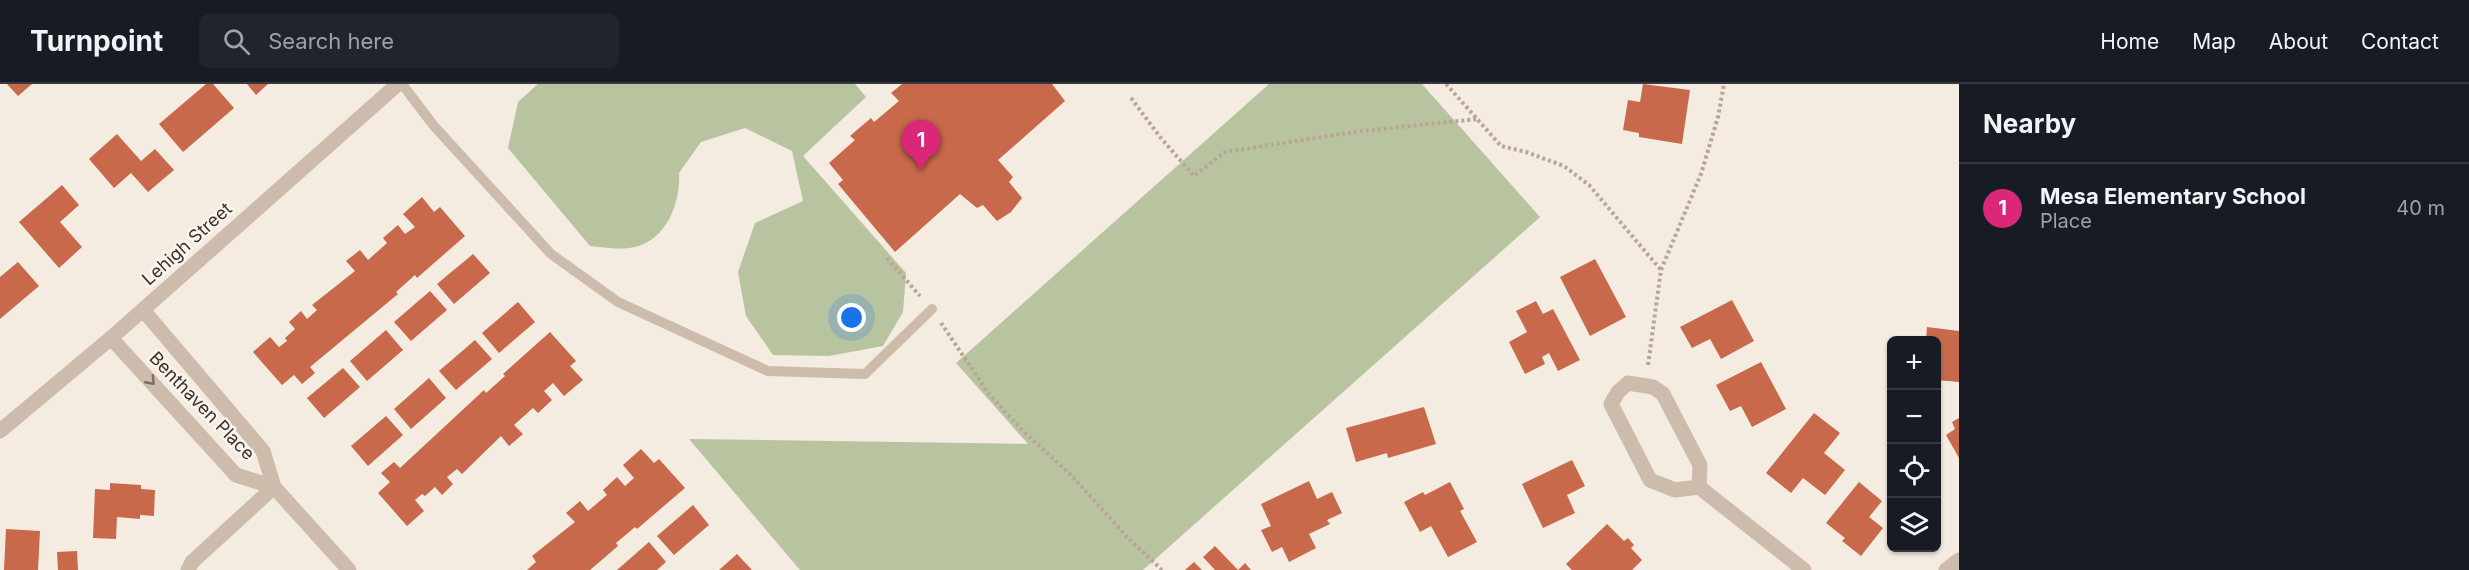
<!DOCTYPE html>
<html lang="en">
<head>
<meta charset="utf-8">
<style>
  body { margin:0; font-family:Inter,sans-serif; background:#20242c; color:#f1f3f6 }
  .controls { position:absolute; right:18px; bottom:18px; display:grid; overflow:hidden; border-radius:9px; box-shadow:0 2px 4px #0004 }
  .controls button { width:54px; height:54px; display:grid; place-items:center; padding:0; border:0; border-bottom:2px solid #363941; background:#171b24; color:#f1f3f6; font:30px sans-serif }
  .you { position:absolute; left:852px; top:234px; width:21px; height:21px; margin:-15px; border:4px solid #fff; border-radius:50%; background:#1a73e8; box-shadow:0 0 0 9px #1a73e833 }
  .badge { display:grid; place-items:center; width:39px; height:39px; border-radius:50%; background:#db2777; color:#fff; font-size:20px; font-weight:700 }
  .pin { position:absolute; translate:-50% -50px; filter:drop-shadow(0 2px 3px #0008) }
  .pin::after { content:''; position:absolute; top:32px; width:21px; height:18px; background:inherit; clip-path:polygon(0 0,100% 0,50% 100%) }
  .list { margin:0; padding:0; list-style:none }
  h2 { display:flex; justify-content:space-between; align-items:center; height:78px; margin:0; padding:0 24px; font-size:26px }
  h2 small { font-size:20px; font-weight:400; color:#9ea1a6 }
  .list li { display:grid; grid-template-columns:39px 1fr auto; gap:18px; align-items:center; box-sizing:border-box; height:90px; padding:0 24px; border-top:2px solid #363941 }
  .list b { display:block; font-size:22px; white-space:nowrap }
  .list p { margin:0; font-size:20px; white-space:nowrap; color:#9ea1a6 }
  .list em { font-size:20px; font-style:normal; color:#9ea1a6 }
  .icon { flex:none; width:33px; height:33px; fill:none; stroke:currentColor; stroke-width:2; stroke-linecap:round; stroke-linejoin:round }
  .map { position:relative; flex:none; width:1959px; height:486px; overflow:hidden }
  header { display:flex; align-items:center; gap:36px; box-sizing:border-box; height:84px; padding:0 30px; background:#171b24; border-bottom:2px solid #363941 }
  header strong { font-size:28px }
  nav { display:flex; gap:33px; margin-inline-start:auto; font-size:21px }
  .search { width:420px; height:54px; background:#20242c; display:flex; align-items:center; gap:15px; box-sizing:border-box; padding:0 21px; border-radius:9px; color:#9ea1a6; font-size:22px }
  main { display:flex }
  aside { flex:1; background:#171b24 }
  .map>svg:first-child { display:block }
  .green { fill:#b8c4a0 }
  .building { fill:#c8694b }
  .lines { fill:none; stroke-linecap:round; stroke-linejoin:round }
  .path { stroke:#b9a596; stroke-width:4; stroke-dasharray:3 3; stroke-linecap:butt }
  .service { stroke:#cdbbac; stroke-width:10 }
  .minor { stroke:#cdbbac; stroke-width:15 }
  .tertiary { stroke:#cdbbac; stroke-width:15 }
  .oneway { stroke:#7d6f65 }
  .labels { text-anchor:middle; stroke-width:5; stroke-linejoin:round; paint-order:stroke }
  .street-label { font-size:18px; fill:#3b302b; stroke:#fbf5ee }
</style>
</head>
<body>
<header>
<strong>Turnpoint</strong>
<div class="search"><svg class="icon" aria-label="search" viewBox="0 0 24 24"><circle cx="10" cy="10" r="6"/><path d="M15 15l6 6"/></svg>Search here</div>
<nav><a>Home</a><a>Map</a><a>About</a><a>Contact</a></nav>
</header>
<main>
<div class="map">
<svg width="1959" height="486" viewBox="0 0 1959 486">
  <rect width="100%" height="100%" fill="#f4ebe1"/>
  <g class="green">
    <path d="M538,0h317l11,13 -63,59 103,117 -3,39 -20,34 -54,10 -56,-1 -27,-39 -8,-44 17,-49 48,-22 -11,-50 -47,-23 -44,14 -22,31c2,31 -14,71 -50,75 -12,2 -27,-1 -39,-2l-82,-98 10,-46z"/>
    <polygon points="1269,0 1422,0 1540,133 1143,486 800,486 689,355 1028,360 956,279"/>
  </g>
  <g class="building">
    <polygon points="7,0 32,0 18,12"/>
    <polygon points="206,0 213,0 234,24 183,68 159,40"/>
    <polygon points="247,0 268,0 256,11"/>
    <polygon points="902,0 1052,0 1065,17 998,76 1013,93 1009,98 1022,114 1011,128 997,137 983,121 977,124 960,110 895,168 838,100 843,96 829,79 855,56 850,52 871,34 874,38 899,17 891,9"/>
    <polygon points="1643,0 1690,6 1682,60 1639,53 1639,49 1623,46 1628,16 1640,18"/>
    <polygon points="117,50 141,77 155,65 174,86 148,108 131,89 114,104 89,75"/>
    <polygon points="62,101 79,121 60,138 82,163 59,184 19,138"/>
    <polygon points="422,113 434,128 440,123 465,152 417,194 415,191 396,208 398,210 310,283 315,289 302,300 294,291 282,301 253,268 270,253 279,263 287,257 285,254 295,245 289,238 301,227 307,235 317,226 312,221 355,187 346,177 360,166 368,176 387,159 383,154 398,141 405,150 415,143 403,130"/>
    <polygon points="473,170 490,189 454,220 437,200"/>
    <polygon points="1595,175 1626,233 1590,252 1560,193"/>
    <polygon points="18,178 39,202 0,235 0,193"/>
    <polygon points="430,207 447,226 411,257 394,238"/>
    <polygon points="1732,216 1754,257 1721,275 1710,255 1692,264 1680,243"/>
    <polygon points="1536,217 1543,230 1553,225 1580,276 1558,287 1549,269 1542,273 1545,280 1525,290 1509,258 1527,248 1516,227"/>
    <polygon points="518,218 535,238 499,269 482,249"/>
    <polygon points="1927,243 1959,247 1959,298 1936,296 1936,256 1926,256"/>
    <polygon points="386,246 403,266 367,297 350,277"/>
    <polygon points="550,248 576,277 570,282 583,296 564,312 553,299 544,307 552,316 538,329 533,324 514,341 523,350 509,362 501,352 462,390 457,385 447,393 453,400 442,411 435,403 425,412 422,410 415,416 424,427 407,442 378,409 390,398 381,389 394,378 400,384 484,306 486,309 505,292 503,290"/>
    <polygon points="475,256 492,275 456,306 439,287"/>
    <polygon points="1761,278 1786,325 1752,343 1741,322 1730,327 1716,301"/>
    <polygon points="343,284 360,303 324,334 307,314"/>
    <polygon points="429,294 446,314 411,345 394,325"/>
    <polygon points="1424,323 1436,360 1388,374 1387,369 1356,378 1346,344"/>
    <polygon points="1814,329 1840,349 1824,369 1845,386 1825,411 1803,394 1791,409 1766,389"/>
    <polygon points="386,332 403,351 368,382 351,362"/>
    <polygon points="1959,334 1959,374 1946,351 1955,345 1952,338"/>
    <polygon points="641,365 654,379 659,375 685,404 637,445 635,443 616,459 618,462 590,486 527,486 536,478 532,472 575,438 566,429 580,417 588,427 607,411 603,406 617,393 625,402 634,394 623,381"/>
    <polygon points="1572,376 1585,402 1567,411 1575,429 1543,444 1522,400"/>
    <polygon points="1309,397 1317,415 1332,408 1342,429 1327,436 1330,440 1309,450 1316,464 1289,478 1282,463 1272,468 1261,446 1271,442 1261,420"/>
    <polygon points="1450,398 1464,425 1460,427 1477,458 1448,473 1431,442 1420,448 1404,418 1423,408 1425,411"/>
    <polygon points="1859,398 1882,417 1869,433 1883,444 1861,472 1842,457 1845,454 1826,439"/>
    <polygon points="110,399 141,401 141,405 155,406 154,432 140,431 140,435 117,433 116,455 93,454 95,405 110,406"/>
    <polygon points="693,421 709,441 674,471 657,452"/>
    <polygon points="1607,440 1624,457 1628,454 1634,461 1631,464 1642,476 1632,486 1572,486 1566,480"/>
    <polygon points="6,445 40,447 38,486 4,486"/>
    <polygon points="649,458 666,478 657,486 617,486"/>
    <polygon points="1215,462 1238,486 1245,479 1251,486 1215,486 1203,473"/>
    <polygon points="77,467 78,486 58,486 57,468"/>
    <polygon points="737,470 752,486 719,486"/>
    <polygon points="1194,478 1202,486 1185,486"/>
  </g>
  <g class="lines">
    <g class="path">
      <polyline points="1446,0 1501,62 1526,68 1564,82 1589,101 1661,186"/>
      <polyline points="1131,14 1160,53 1194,92 1225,68 1361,47 1478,35"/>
      <polyline points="887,174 920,212"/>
      <polyline points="941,239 989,310 1022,346 1072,392 1127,453 1162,486"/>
      <polyline points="1648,281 1661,186 1701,90 1718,33 1724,0"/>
    </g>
    <polyline class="service" points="402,0 434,42 551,170 618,218 768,287 865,290 932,225"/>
    <g class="minor">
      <polyline points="143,226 263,367 274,403 349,486"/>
      <polyline points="111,254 236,391 274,403"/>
      <polyline points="1699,403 1700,381 1663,310 1653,303 1628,299 1618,308 1611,320 1650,396 1675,406 1699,403 1804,486"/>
      <polyline points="188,486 192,478 274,403"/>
      <polyline points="1946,486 1959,476"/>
    </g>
    <polyline class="tertiary" points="0,347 111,254 398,0"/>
  </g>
  <defs><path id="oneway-chevron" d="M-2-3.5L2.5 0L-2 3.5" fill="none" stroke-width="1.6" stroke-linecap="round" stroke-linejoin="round" transform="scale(1.5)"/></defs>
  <use class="oneway" href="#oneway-chevron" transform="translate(151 297) rotate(48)"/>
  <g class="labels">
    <g class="street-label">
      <text transform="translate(187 160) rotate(-42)" y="6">Lehigh Street</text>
      <text transform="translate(202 322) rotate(46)" y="6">Benthaven Place</text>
    </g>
  </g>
</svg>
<div class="controls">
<button>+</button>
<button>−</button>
<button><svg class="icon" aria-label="locate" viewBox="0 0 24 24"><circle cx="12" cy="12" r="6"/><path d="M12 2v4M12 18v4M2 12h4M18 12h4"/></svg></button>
<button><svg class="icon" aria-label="layers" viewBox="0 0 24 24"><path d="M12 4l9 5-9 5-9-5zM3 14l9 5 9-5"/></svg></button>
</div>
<div class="you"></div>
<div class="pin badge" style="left:921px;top:86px">1</div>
</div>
<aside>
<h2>Nearby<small></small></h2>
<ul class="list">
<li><span class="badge">1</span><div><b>Mesa Elementary School</b><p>Place</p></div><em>40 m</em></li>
</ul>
</aside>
</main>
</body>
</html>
